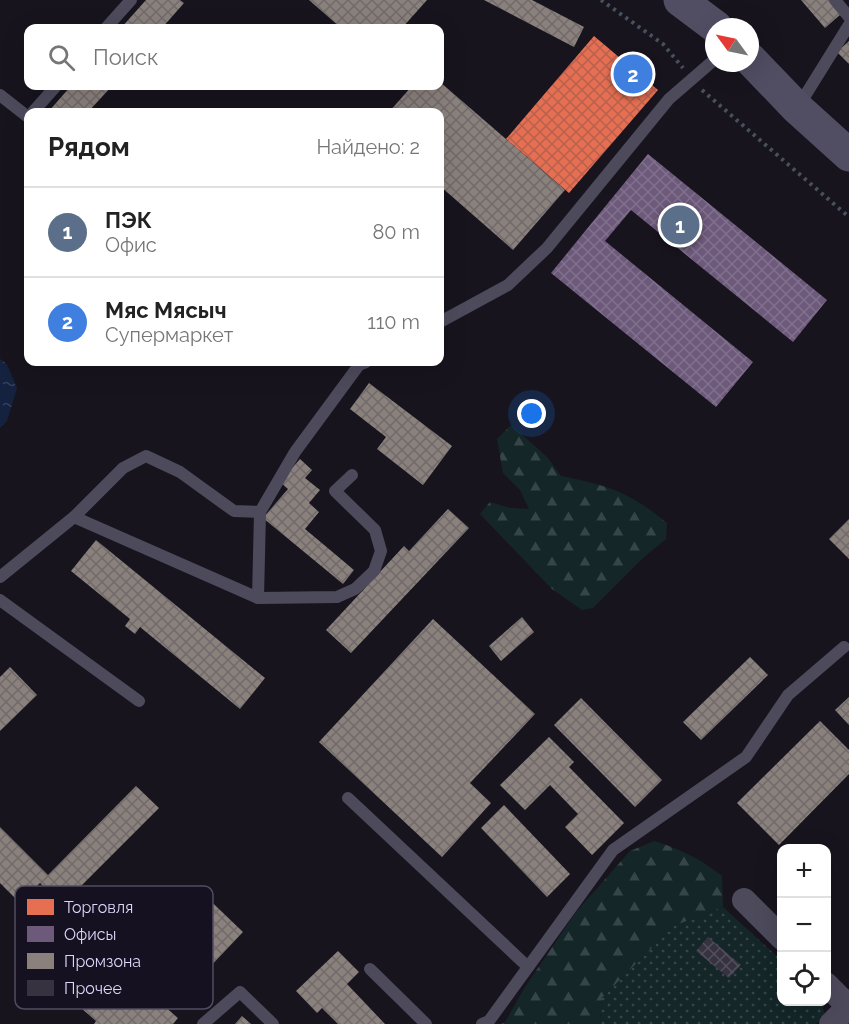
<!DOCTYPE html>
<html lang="ru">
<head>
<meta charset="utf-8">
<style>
  body { margin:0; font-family:Raleway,sans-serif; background:#f2f2f2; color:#222 }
  .controls { position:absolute; right:18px; bottom:18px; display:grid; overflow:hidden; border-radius:12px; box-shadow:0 6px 24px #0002 }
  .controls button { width:54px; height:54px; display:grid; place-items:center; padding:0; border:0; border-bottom:2px solid #e0e0e0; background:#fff; color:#222; font:30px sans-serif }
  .compass { position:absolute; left:705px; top:18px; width:54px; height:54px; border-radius:50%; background:#fff; box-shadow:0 6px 24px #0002; rotate:303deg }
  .you { position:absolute; left:532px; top:414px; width:21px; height:21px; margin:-15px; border:4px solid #fff; border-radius:50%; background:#1a73e8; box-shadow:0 0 0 9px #1a73e833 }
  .badge { display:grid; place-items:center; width:39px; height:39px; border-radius:50%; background:#2563eb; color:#fff; font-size:20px; font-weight:700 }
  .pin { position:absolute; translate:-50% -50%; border:3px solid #fff; box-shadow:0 2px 6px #0006 }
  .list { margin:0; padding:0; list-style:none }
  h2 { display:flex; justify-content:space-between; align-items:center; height:78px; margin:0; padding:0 24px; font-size:26px }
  h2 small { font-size:20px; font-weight:400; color:#767676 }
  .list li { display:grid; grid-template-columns:39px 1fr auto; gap:18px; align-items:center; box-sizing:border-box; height:90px; padding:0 24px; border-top:2px solid #e0e0e0 }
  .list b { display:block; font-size:22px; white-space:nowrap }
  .list p { margin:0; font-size:20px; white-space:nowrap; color:#767676 }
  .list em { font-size:20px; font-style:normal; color:#767676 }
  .icon { flex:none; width:33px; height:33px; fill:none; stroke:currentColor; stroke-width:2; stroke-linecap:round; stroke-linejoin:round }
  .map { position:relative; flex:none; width:849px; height:1024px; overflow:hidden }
  .search { position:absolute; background:#fff; box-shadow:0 6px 24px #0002; left:24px; top:24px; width:420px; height:66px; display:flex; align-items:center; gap:15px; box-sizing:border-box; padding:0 21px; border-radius:12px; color:#767676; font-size:22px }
  .panel { position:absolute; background:#fff; box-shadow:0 6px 24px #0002; left:24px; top:108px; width:420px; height:258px; border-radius:12px }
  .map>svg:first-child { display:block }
  .forest { fill:url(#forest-firs) }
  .garden { fill:url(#garden-dots) }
  .water { fill:url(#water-ripples) }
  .shops { fill:url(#shops-cross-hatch) }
  .offices { fill:url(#offices-cross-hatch) }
  .industry { fill:url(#industry-cross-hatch) }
  .building { fill:url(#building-cross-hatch) }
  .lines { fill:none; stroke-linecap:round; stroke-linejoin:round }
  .path { stroke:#48505d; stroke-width:4; stroke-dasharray:3 4.5; stroke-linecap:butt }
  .lane { stroke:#4d4a5c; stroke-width:12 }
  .street { stroke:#4d4a5c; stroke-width:24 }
  .secondary { stroke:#514d63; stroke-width:33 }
  .key { fill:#151121; stroke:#514c62; stroke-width:1.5 }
  .key-label { font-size:16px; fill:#ddd6fa }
</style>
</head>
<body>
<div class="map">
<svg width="849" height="1024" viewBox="0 0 849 1024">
  <defs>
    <pattern id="forest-firs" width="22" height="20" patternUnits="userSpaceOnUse" patternTransform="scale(1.5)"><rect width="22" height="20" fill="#142628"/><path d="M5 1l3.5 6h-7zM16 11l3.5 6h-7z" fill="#364548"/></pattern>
    <pattern id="garden-dots" width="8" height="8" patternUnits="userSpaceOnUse" patternTransform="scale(1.5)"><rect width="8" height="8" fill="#142628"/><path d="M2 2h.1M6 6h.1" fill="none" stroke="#364548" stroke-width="1.8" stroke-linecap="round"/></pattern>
    <pattern id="water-ripples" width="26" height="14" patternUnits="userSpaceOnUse" patternTransform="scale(1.5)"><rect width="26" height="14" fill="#14213f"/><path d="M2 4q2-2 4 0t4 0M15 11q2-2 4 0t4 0" fill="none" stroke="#36405c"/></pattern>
    <pattern id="shops-cross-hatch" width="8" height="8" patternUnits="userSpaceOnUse" patternTransform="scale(1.5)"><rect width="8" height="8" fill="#e76f51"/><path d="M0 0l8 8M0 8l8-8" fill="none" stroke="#b6614f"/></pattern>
    <pattern id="offices-cross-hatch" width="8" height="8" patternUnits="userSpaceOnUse" patternTransform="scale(1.5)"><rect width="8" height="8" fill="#6d597a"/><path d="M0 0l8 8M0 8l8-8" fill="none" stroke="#81708e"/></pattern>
    <pattern id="industry-cross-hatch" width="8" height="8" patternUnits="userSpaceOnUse" patternTransform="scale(1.5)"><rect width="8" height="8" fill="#8a817c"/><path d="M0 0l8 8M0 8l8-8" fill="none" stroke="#716a6b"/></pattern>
    <pattern id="building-cross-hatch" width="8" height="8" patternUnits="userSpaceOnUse" patternTransform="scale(1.5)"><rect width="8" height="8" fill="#363240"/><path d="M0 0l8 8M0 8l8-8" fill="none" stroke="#534f5c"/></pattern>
  </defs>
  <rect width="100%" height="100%" fill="#17141e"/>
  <g class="forest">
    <path d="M511,425l36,32 14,19c48,10 67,15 106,47l-1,16 -22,18 -51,51 -11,2 -30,-21 -72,-75 10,-12 20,6 19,1 -9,-19 -17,-17 -6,-34z"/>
    <path d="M654,841c26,8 47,18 68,35l1,31 -49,19 -72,72 -2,26h-99l4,-2 20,-35 51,-75 54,-61z"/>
  </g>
  <polygon class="garden" points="723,907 781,960 782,1002 821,1002 825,1015 816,1024 600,1024 602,998 674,926"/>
  <polygon class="water" points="0,359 7,364 17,388 7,421 0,428"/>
  <polygon class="shops" points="594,36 658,90 569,193 506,139"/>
  <polygon class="offices" points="648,154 827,300 793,342 631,210 605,241 753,362 716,407 551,273"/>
  <g class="industry">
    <polygon points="146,0 180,0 184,3 162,28 121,28"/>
    <polygon points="309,0 427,0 402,28 341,28"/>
    <polygon points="484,0 532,0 584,27 574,47"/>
    <polygon points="801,0 829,0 841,14 825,28"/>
    <polygon points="849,41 849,64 837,52"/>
    <polygon points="440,82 565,190 513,250 440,186 440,112 389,112 412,86 440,86"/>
    <polygon points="71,86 112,86 88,112 48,112"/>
    <polygon points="369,383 452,446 423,485 377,449 386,437 350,409"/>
    <polygon points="300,459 312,470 305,478 320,490 309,503 319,512 305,529 354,570 343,584 263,518 288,489 280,482"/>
    <polygon points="448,509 469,528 351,653 326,630 404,546 409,551"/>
    <polygon points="849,519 849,559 829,539"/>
    <polygon points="96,540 265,678 240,709 140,627 135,634 125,626 130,619 71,571"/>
    <polygon points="522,617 534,632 501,661 489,646"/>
    <polygon points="433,619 535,714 470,783 491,803 442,857 319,742"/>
    <polygon points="750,657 768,675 701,740 683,722"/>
    <polygon points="10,667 37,695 0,731 0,677"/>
    <polygon points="849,697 849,725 835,710"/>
    <polygon points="581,698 662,780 635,807 554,725"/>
    <polygon points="820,721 849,750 849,774 779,845 737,803"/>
    <polygon points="549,737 574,762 569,767 624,823 592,855 565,827 578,814 550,785 525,810 500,785"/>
    <polygon points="136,786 159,808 62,905 40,883 20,903 0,883 0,827 48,875"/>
    <polygon points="504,805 570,874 547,897 481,828"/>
    <polygon points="196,887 243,932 208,969 186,948 150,986 125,962"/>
    <polygon points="338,951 359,972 347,984 385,1024 338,1024 322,1008 317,1013 296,991"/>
    <polygon points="110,959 178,1018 173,1024 94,1024 96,1021 73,1001"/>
    <polygon points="242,1016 251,1024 235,1024"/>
  </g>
  <polygon class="building" points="708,937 741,965 729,978 696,951"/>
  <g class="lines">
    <g class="path">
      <polyline points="601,0 663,44 683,68"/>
      <polyline points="702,90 849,217"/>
    </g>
    <g class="lane">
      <polyline points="835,0 849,17"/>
      <polyline points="106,28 131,0"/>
      <polyline points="0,95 28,117"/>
      <polyline points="798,107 849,25"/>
      <polyline points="33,112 56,86"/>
      <polyline points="440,322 508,285 547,248 669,99 714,60"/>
      <polyline points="74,517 258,598 337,597 355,589 374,571 381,551 375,530 335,491 352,475"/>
      <polyline points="0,577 74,517 123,468 146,456 180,472 234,511 260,512"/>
      <polyline points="258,598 260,512 295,452 359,365 366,362"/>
      <polyline points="0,600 139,701"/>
      <polyline points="348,798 528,967"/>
      <polyline points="370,969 426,1024"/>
      <polyline points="203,1024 240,992 273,1024"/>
      <polyline points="482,1024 489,1021 613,850 746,757 788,695 844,647"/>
    </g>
    <g class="street">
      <polyline points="744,900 782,938"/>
      <polyline points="826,984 849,1007"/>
      <polyline points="831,1024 849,1006"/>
    </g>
    <g class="secondary">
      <polyline points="680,0 716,27"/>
      <polyline points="750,59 797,108 849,155"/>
    </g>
  </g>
  <rect x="15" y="886" width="198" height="123" rx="9" class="key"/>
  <rect x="27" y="899" width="27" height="16" fill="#e76f51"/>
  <rect x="27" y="926" width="27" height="16" fill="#6d597a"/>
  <rect x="27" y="953" width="27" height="16" fill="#8a817c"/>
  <rect x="27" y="980" width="27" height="16" fill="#363240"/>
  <g class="key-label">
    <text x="64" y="913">Торговля</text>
    <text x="64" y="940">Офисы</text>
    <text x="64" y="967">Промзона</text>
    <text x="64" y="994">Прочее</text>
  </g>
</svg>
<div class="controls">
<button>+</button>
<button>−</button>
<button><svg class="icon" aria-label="locate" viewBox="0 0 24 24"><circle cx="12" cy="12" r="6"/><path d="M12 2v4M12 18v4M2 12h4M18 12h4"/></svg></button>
</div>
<svg class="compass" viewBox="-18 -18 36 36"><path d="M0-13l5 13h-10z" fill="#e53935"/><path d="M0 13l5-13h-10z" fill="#767676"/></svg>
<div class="you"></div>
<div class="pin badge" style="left:680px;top:225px;background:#5c6f8a">1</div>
<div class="pin badge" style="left:633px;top:74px;background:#3f7fe0">2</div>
<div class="search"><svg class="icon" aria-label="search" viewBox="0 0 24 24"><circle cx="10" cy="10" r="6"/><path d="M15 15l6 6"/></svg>Поиск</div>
<section class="panel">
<h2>Рядом<small>Найдено: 2</small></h2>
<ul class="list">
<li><span class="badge" style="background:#5c6f8a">1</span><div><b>ПЭК</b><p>Офис</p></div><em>80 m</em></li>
<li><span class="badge" style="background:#3f7fe0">2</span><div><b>Мяс Мясыч</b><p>Супермаркет</p></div><em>110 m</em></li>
</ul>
</section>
</div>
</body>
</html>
